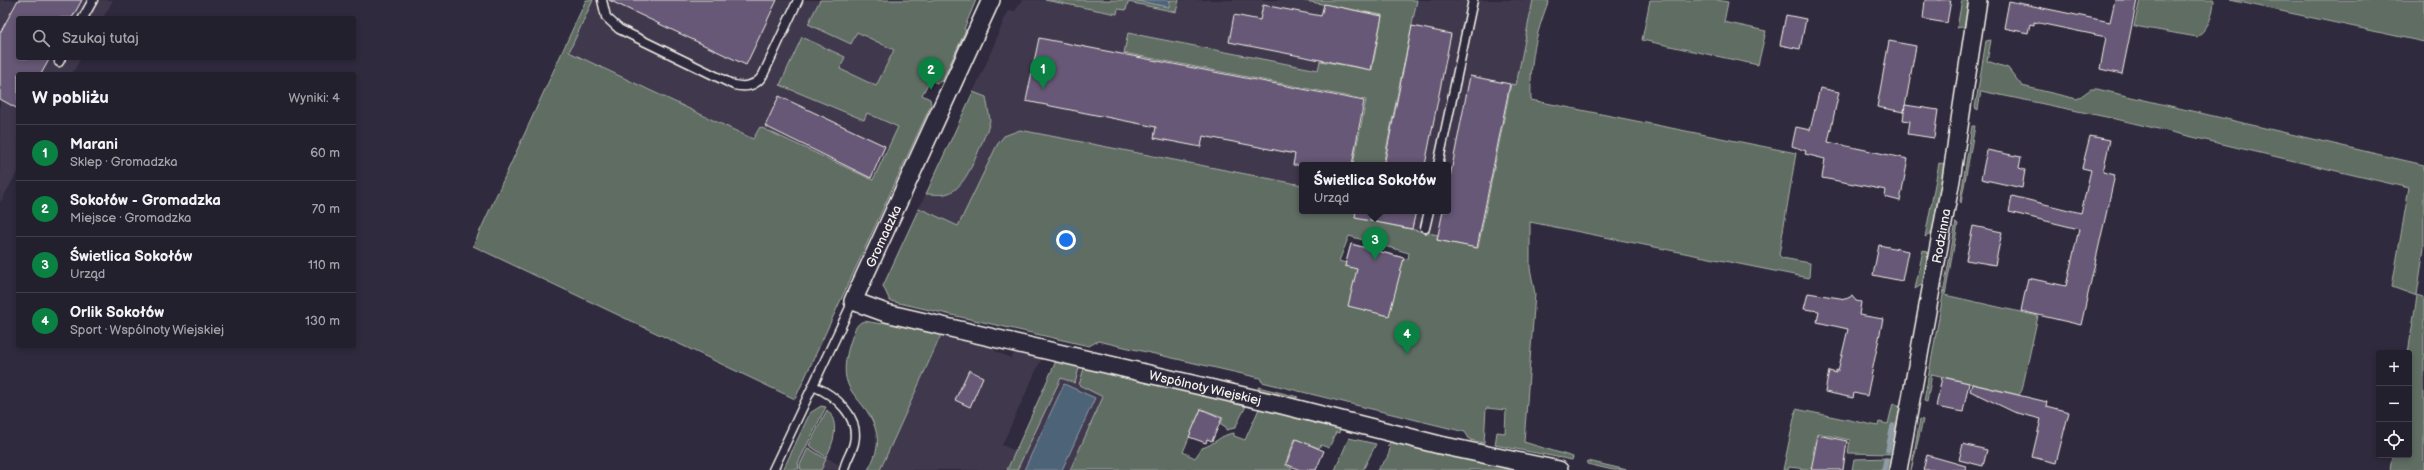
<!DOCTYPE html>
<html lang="pl">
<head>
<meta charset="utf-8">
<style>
  body { margin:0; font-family:"Balsamiq Sans",sans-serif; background:#2f2d3a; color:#f1f3f6 }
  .controls { position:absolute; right:12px; bottom:12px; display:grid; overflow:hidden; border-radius:4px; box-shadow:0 2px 6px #0003 }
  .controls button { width:36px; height:36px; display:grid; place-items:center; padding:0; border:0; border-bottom:1px solid #403e4a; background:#23202e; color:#f1f3f6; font:20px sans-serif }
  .you { position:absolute; left:1066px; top:240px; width:14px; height:14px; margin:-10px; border:3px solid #fff; border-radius:50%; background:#1a73e8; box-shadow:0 0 0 6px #1a73e833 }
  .badge { display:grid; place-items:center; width:26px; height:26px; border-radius:50%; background:#0b8043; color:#fff; font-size:13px; font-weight:700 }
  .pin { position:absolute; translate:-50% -33px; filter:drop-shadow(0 1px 2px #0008) }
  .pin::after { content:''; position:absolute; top:21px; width:14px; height:12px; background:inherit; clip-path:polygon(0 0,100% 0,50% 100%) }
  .popup { position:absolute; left:1299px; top:162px; width:152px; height:52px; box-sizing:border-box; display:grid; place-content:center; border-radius:4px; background:#23202e; filter:drop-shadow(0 1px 3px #0005); font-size:13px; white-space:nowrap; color:#a3a3aa }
  .popup b { font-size:15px; color:#f1f3f6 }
  .popup::after { content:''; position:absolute; left:50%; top:100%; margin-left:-8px; border:8px solid transparent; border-top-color:#23202e }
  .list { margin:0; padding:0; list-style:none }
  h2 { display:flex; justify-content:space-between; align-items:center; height:52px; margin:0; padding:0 16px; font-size:17px }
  h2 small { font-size:13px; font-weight:400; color:#a3a3aa }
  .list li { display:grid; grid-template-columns:26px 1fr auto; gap:12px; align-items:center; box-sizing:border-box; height:56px; padding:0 16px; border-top:1px solid #403e4a }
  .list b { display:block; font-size:15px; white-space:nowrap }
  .list p { margin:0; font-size:13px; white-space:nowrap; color:#a3a3aa }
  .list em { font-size:13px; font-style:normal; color:#a3a3aa }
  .icon { flex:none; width:22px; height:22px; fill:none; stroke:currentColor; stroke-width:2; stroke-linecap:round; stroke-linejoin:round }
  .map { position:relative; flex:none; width:2424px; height:470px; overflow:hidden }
  .search { position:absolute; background:#23202e; box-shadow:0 2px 6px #0003; left:16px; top:16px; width:340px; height:44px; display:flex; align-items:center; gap:10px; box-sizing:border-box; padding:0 14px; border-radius:4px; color:#a3a3aa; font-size:15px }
  .panel { position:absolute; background:#23202e; box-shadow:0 2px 6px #0003; left:16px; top:72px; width:340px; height:276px; border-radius:4px }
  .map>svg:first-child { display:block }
  .built { fill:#40384e; fill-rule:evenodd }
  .green { fill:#5e6d64; stroke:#a9afa6; fill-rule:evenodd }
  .water { fill:#4d6378; stroke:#909ca5 }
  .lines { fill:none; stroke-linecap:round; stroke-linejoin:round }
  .stream { stroke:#909ca5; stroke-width:5.5 }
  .building { fill:#665976; stroke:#f4f1e8 }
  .service-casing { stroke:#f4f1e8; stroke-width:11 }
  .minor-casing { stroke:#f4f1e8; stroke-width:20 }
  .service { stroke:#2f2a3d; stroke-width:8 }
  .minor { stroke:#2f2a3d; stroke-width:17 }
  .labels { text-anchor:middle; stroke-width:3; stroke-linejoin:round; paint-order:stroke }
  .street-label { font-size:13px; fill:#f4f1e8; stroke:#2f2a3d }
</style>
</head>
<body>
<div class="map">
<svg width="2424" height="470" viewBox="0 0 2424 470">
  <rect width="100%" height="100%" fill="#2f2a3d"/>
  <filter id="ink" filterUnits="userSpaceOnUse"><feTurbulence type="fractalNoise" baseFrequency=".025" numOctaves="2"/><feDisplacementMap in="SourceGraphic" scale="8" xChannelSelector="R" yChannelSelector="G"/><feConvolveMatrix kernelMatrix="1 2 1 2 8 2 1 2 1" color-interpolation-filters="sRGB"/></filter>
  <g filter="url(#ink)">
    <g class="built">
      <polygon points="0,0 113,0 103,18 18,18 18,58 81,58 72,74 18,74 18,171 0,203"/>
      <polygon points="590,0 908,0 966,31 942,81 937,83 930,80 922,95 930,99 931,105 885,202 566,50"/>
      <path d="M1022,0h527l-12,31 -6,39 -1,198 -121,-15 -60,-17 -60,153 -27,-7 -2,-4 -162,-37 -9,5 -199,-45 -7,-15 102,-220 23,-56 7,1zM1302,165h146v46h-146z"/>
      <polygon points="942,334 995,347 995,351 1011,358 1015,352 1042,358 1002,445 1016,451 1058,362 1119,381 1082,470 880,470"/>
      <polygon points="807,444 828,458 847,470 798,470 798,463"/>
    </g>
    <g class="green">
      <polygon points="586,0 593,0 569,52 753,139 760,127 873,180 898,127 867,113 864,120 780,85 802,37 845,57 840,69 876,86 894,50 857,32 851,44 808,24 820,0 976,0 964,29 966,30 942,81 937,83 930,80 922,95 930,99 931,105 795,399 473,246"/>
      <polygon points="1045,0 1133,0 1169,7 1170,0 1179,0 1176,12 1128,2 1126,10 1118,9 1117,14"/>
      <polygon points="1300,0 1417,0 1383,165 1353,165 1366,100 1124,53 1128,33 1318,70 1320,61 1372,70 1382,15"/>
      <path d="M1533,0h16c-14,36 -19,60 -18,100l265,53 -17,102 3,3 28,5 -1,15 -279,-56v46l5,26 -11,148 49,15 -1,3 -77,-15 2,-13 8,1 1,-23 -20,-2 -2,35 -14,-3 -5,-8 -203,-50 -2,-4 -162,-37 -9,5 -199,-45 -7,-15 36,-78 39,18 39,-81 7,-9 16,-6 282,55v26h72l-2,10 66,14 -1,5 41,8 33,-164 5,1zM1349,236l60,17 -1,6 -57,-15 -5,19 -7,-2z"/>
      <polygon points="1650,0 1717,0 1728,2 1724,22 1766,31 1758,65 1642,40"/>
      <polygon points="1962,0 1971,0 1967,26 1957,28"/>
      <path d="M2140,0h74c-1,16 -5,27 -17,37l-63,-11z"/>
      <polygon points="2230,0 2424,0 2424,42"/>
      <polygon points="1991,40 1987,61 2008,68 2022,86 2077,99 2091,89 2097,89 2424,165 2424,248 2417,295 2424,297 2424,470 2390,470 2392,455 2409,455 2408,353 2417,296 2392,287 2409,188 2116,119 1981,91 1978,110 1975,108 1986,41"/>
      <path d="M973,92l13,5 4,23 -2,8c-8,18 -20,56 -37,64 -8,4 -17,2 -25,2z"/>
      <polygon points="1972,126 1975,126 1961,203 1960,201"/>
      <polygon points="1939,163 1945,164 1934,232 1925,237"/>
      <polygon points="1956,222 1958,224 1945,295 2038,316 2022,390 2019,395 1932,374 1927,402 1924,401"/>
      <polygon points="1923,250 1929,253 1923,284 1915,289"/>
      <path d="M883,319l58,16 -61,135h-12c6,-11 11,-22 9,-35 -9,-43 -46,-36 -26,-95 3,-8 4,-16 13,-19l18,3z"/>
      <polygon points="1056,361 1080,364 1075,383 1061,378 1017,470 1007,470"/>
      <path d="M1085,365l159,37 2,4 -11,22 -9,2v-3l-5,-3 2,-7 -22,-8 -18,43 12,6 7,-10c12,-3 19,-14 32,-15v3l11,4 14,-31 3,-3 78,21 -1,6 -3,-1 -7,16 -8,-3 -2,3 -24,-9 -10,26 7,3 -1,2h-221l33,-73 -24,-12z"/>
      <polygon points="1258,387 1298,397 1293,399 1260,392"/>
      <polygon points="1893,403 1900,407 1892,454 1848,453 1850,440 1817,433 1813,454 1818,455 1815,470 1789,467 1788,470 1783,470 1796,409 1878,426 1879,422 1888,424"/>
      <polygon points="821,406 826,407 798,463 799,469 783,470 810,413"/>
      <path d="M827,410c13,12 7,33 -1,47l-17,-12z"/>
      <polygon points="1920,419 1923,420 1911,470"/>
      <polygon points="1349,438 1376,444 1363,470 1335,470"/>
      <path d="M1392,441l119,25v3l4,1h-138c7,-9 12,-11 13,-23l-3,-1z"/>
      <polygon points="808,448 826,459 821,470 801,470 800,465"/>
      <polygon points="1891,458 1889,470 1852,470 1854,459"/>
      <polygon points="1588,461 1627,470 1613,470 1587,464"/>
    </g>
    <g class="water">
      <polygon points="1133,0 1170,0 1169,7"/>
      <polygon points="1064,384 1095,398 1062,470 1024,470"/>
    </g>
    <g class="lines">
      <g class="stream">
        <polyline points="1888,450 1893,426"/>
        <polyline points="1884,470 1886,460"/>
      </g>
    </g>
    <g class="building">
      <polygon points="18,0 82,0 72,18 18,18 18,58 50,58 41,74 18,74 18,109 0,99 0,33"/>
      <polygon points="609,0 777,0 746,65"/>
      <polygon points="1925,0 1951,0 1947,23 1923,19"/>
      <polygon points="2115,0 2137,0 2122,74 2100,69 2106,37 2034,22 2034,25 2030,24 2028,33 2004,28 2009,1 2110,22"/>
      <polygon points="1324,4 1382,16 1371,70 1229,42 1234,15 1260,20 1263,5 1321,16"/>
      <polygon points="1786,15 1806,19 1800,49 1780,45"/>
      <polygon points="1412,26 1451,34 1425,165 1384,165"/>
      <polygon points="1039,38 1364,101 1352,165 1293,165 1295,154 1203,136 1201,147 1154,138 1156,127 1026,101"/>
      <polygon points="1889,41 1916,46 1904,112 1877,107"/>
      <polygon points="1470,76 1510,84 1477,248 1437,240 1443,211 1448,211 1448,187"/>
      <polygon points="1820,88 1839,92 1828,142 1908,159 1900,201 1885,197 1886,190 1822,178 1825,159 1805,154 1806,151 1792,146 1796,127 1810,130"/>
      <polygon points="779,96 885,146 871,178 765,126"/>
      <polygon points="1905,105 1938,110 1934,138 1908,134 1910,121 1903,120"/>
      <polygon points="2090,136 2110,140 2103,172 2115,175 2081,325 2021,311 2028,278 2066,286 2079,229 2009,212 2012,196 2081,213 2091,170 2082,168"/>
      <polygon points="1987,150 2021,157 2019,168 2025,170 2022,188 1981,179"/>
      <polygon points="1356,211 1416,211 1412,229 1355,218"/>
      <polygon points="1973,226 2002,232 1995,265 1966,260"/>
      <polygon points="1351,244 1404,258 1389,316 1348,306 1357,269 1345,266"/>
      <polygon points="1879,245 1908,251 1902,281 1873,275"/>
      <polygon points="1808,293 1846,299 1852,296 1856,301 1861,302 1859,315 1883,319 1867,396 1854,393 1853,398 1825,392 1829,371 1836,373 1836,370 1838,371 1848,329 1817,322 1819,311 1804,309"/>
      <polygon points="969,370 983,377 970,407 955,400"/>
      <polygon points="1942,377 1969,383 1963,412 1936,407"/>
      <polygon points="1972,384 2047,402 2046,406 2069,412 2056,463 2032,457 2041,419 2014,412 1970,391"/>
      <polygon points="1201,409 1222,418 1212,441 1207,439 1206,443 1189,437"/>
      <polygon points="1818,435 1847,441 1843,470 1811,470"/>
      <polygon points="1296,439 1324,451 1316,470 1300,470 1286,464"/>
      <polygon points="1963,444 1987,450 1983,466 1959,460"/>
      <polygon points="1927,455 1966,466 1965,470 1923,470"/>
    </g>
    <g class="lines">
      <defs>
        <g id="service">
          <path d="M602,0l4,17 13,12 115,56c12,3 22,1 29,-10l35,-75"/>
          <polyline points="83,18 93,0"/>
          <polyline points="59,62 61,58"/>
          <polyline points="1438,165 1473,0"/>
          <polyline points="1425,228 1429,211"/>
          <path d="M813,386c22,9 47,30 41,57 -2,9 -9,18 -10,27"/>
          <polyline points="773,470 853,301"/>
        </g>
        <g id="minor">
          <path id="s1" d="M991,0l-138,301 33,12 388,90 166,42 119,25"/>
          <path id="s2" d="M1898,470l53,-290 27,-180"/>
        </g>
      </defs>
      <use href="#service" class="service-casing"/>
      <use href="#minor" class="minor-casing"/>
      <use href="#service" class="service"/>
      <use href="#minor" class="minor"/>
    </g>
  </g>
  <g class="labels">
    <g class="street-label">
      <text dy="5" stroke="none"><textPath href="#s2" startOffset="238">Rodzinna</textPath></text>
      <text transform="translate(883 236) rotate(-65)" y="5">Gromadzka</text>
      <text dy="5" stroke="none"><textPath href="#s1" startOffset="694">Wspólnoty Wiejskiej</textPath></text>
    </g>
  </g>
</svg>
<div class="controls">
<button>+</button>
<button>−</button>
<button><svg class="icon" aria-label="locate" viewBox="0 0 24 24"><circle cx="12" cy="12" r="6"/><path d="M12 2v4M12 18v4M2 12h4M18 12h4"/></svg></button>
</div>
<div class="you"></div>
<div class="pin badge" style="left:1043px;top:89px">1</div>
<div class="pin badge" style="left:931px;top:90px">2</div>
<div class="pin badge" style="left:1375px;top:260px">3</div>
<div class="popup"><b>Świetlica Sokołów</b>Urząd</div>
<div class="pin badge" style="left:1407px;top:354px">4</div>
<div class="search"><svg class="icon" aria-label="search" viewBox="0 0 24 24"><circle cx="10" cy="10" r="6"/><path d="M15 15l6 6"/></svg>Szukaj tutaj</div>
<section class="panel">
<h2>W pobliżu<small>Wyniki: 4</small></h2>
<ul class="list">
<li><span class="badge">1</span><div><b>Marani</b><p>Sklep · Gromadzka</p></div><em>60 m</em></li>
<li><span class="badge">2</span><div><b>Sokołów - Gromadzka</b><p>Miejsce · Gromadzka</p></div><em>70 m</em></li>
<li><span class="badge">3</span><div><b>Świetlica Sokołów</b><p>Urząd</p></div><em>110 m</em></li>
<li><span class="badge">4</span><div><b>Orlik Sokołów</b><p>Sport · Wspólnoty Wiejskiej</p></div><em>130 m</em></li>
</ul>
</section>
</div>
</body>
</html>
